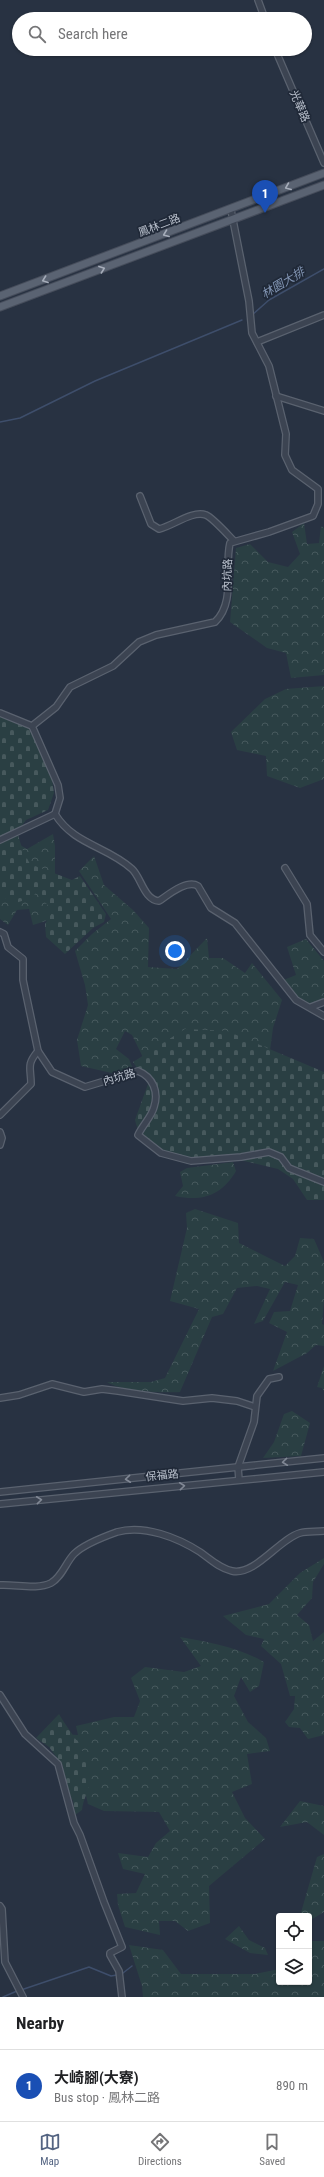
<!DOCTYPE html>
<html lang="en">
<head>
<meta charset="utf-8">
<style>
  body { margin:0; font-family:"Roboto Condensed","Noto Sans TC",sans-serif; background:#f2f2f2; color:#202124 }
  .controls { position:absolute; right:12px; bottom:12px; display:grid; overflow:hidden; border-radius:4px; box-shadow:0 1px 3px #0004 }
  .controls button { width:36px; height:36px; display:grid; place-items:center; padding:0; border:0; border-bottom:1px solid #e0e0e0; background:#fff; color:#202124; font:20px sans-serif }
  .you { position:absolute; left:175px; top:951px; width:14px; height:14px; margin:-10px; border:3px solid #fff; border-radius:50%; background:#1a73e8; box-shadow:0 0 0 6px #1a73e833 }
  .badge { display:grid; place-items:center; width:26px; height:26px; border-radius:50%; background:#546482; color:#fff; font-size:13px; font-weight:700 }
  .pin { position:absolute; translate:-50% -33px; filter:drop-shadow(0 1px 2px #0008) }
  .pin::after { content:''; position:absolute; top:21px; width:14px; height:12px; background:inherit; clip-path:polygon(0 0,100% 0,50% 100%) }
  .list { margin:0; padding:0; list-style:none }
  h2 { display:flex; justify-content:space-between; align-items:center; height:52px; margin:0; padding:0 16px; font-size:17px }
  h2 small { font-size:13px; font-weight:400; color:#757577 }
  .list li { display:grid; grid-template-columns:26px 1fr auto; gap:12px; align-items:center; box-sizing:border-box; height:72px; padding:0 16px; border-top:1px solid #e0e0e0 }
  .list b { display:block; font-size:15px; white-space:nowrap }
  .list p { margin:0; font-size:13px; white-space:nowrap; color:#757577 }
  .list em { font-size:13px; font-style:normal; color:#757577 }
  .icon { flex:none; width:22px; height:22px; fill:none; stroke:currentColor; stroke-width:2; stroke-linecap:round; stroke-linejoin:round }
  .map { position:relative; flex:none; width:324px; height:1997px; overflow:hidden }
  .search { position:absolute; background:#fff; box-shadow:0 1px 3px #0004; left:12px; right:12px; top:12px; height:44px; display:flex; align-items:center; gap:10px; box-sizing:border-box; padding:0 14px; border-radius:22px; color:#757577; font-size:15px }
  .sheet { height:124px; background:#fff }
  nav { display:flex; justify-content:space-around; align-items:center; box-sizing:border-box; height:56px; border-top:1px solid #e0e0e0; background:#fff; font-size:11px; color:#757577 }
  nav a { display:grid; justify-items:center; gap:2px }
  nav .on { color:#546482 }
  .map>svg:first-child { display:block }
  .forest { fill:url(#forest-crowns) }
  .cemetery { fill:url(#cemetery-stones) }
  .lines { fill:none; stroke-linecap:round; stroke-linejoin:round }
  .stream { stroke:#3e4e6b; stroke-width:1.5 }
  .minor-casing { stroke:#5a626f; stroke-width:8 }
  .major-casing { stroke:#464d5b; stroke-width:9 }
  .minor { stroke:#3c4452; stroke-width:5.5 }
  .major { stroke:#5a6372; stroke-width:7 }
  .oneway { stroke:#a6adba }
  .oneway2 { stroke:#818895 }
  .labels { text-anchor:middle; stroke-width:3.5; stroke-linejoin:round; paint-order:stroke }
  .street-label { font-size:11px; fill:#b9c0cc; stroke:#202938 }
  .water-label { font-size:12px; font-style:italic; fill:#8194b2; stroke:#202938 }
</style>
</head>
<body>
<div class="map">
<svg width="324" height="1997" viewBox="0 0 324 1997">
  <defs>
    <pattern id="forest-crowns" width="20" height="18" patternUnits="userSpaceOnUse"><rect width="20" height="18" fill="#2a3f43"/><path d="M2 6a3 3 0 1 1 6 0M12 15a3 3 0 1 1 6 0" fill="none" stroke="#47595d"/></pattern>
    <pattern id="cemetery-stones" width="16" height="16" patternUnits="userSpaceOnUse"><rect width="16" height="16" fill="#2a3f43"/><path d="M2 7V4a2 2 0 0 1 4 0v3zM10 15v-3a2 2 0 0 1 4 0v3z" fill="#47595d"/></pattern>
  </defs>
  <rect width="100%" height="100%" fill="#283242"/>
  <g class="forest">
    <polygon points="304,523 307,544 319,543 321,526 324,528 324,675 291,678 286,653 267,648 230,622 236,548 250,544 268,562 288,567 300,554 292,532"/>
    <polygon points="324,686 324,779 300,788 267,776 266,756 237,750 231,732 265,699 286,689"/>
    <polygon points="53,834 55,846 55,878 81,910 33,925 29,909 17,910 8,925 0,919 0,850 11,840 27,849"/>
    <polygon points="94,856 104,885 133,910 149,928 148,967 177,969 207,938 209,958 223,958 245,973 252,963 282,1000 273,1028 267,1073 159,1090 132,1035 125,1031 116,1049 129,1059 133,1069 116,1074 81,1066 77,1040 88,1005 85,985 75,951 92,934 111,919 79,871"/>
    <polygon points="306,939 324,961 324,998 311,1004 297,999 281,981 296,975 287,947"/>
    <path d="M233,1162l3,9c-14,24 -33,31 -61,25l8,-10 -3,-14 7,-4z"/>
    <path d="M195,1209l43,14 1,20 46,23 10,-10 5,-18 14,1 10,23v38l-2,24 2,1v21l-8,-1 -9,8 -34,18 14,-39 -18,-9 5,-11 16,-1 8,-26 -13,-3 -22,39 -9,3 16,-35 -13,-3 -20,2 -14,26 -11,3 -32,75c-19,1 -57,0 -73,-10h44l14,-4 34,-69 -29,-8 17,-73 -1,-15z"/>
    <polygon points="324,1366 324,1391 322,1388 317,1387"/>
    <polygon points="292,1411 310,1423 301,1456 263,1458 274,1442 284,1414"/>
    <polygon points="324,1558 324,1564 313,1582 312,1598 297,1615 309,1625 313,1641 324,1632 324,1735 308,1739 300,1728 289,1727 285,1722 294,1709 295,1696 290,1696 281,1664 261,1646 264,1639 246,1635 223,1616 269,1604 300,1573"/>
    <path d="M180,1637c29,5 58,10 84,25l-5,24 -9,6 -9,-15 -7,19 14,26 18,16 4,13 -23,3 5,30 -20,8 13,26 20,21 -56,47 1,37 -22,8 -13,-10h-16l1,14 -35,-8 -7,-22 -1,-11 19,-1 9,-19 -22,-5 -5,-16 30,4 8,-14 14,-12 -11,-19 -55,-1 -16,-7 -8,-33 -19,-37 17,1 -2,-9 38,-9h20l6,-16 -9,-23 14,-11 39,5 17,-6z"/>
    <polygon points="300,1801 324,1806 324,1835 307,1822 280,1827"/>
    <polygon points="324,1854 324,1912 309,1921 309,1916 300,1916 317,1857"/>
    <polygon points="239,1926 249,1940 265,1948 268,1955 250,1953 225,1939"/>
    <polygon points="312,1941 324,1941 324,1997 143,1997 142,1986 129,1945 163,1950 181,1974 255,1974 279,1969 279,1982 309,1982 309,1944"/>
  </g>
  <g class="cemetery">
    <polygon points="0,712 33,727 41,755 51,773 54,793 48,810 26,820 17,832 23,851 30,864 72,880 80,876 106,914 104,922 93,928 65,954 46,937 45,924 53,911 44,901 40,887 32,898 15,903 5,898 0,892"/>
    <polygon points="185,1029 227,1031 324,1072 324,1200 307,1200 293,1179 278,1169 227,1157 188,1164 164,1155 140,1138 135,1120 148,1084 133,1062"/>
    <path d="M59,1714c12,21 33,41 31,66 -1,10 -7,20 -8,30l-7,5 -2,-14 -8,-15 -2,-20 -14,-19 -13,-9z"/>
  </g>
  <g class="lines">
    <g class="stream">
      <polyline points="252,315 269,300 324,269"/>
      <polyline points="0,422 20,418 95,381 242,320"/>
      <polyline points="123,1973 132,1966"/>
      <polyline points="21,1990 89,1967 111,1976 117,1975"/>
      <polyline points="3,1997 17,1991"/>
    </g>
    <defs>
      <g id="minor">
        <polyline points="258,0 265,19"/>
        <polyline points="275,49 324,163"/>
        <polyline points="257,342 324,315"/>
        <polyline points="276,396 324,411"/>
        <path d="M140,496l11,28 8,5c14,-3 33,-19 47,-14 7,3 22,20 28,26"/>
        <polyline points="0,713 32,726 58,785 60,798 55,814"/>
        <path d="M32,726l24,-19 14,-20 43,-21 26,-24 17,-7 59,-13c21,-20 9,-54 15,-79l39,-11 44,-16 5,-12v-15l-26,-19 -7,-15 1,-21 -17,-68 -17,-33 -3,-32 -18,-91"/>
        <path d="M55,814c19,31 52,32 77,55 9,8 12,31 27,32 9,-6 28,-22 39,-15l13,22 24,15 61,77 28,16"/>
        <polyline points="0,840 55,814"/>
        <polyline points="285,868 307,904 310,935 324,952"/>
        <path d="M0,932l4,2 4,13 15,12v21l15,71 14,21 33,15 53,-16c15,6 21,21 16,36 -2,9 -12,19 -16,28l23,18 30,8 50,-4 28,-5 12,5 8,11 35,14"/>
        <polyline points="311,1007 324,1002"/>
        <path d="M0,1115l31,-31c0,-16 -5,-19 7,-33"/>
        <polyline points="0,1132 2,1138 0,1145"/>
        <polyline points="0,1398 19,1395 52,1384 84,1392 102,1389 118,1391 183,1401 212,1398 237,1401 255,1407"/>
        <polyline points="239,1480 238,1467 254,1422 257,1396 269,1379 279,1377"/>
        <polyline points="0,1492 324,1458"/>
        <polyline points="0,1504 324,1472"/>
        <path d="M0,1585c16,-1 37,5 51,-2 11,-6 15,-21 23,-29 10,-10 29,-17 43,-22 27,-8 61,6 83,20 10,7 19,16 32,19 23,5 47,-32 68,-38 7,-2 16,-1 24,-2"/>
        <polyline points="0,1695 25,1734 58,1764 74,1823 80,1835 104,1902 122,1947 110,1953 110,1955 119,1971 122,1997"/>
        <polyline points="0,1906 2,1909 5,1962 23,1997"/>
      </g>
      <g id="major">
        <polyline points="0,296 324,173"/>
        <polyline points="0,307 324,185"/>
      </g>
    </defs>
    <use href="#minor" class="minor-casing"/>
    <use href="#major" class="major-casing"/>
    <use href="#minor" class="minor"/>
    <use href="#major" class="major"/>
  </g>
  <defs><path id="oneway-chevron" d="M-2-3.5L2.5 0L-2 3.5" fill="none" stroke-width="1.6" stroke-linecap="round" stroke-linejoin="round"/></defs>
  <g class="oneway">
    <use href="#oneway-chevron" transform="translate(288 187) rotate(158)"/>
    <use href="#oneway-chevron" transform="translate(166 234) rotate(159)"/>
    <use href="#oneway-chevron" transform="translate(102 269) rotate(-20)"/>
    <use href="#oneway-chevron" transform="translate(45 280) rotate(160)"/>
  </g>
  <g class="oneway2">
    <use href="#oneway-chevron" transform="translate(285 1462) rotate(174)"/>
    <use href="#oneway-chevron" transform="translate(128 1479) rotate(174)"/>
    <use href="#oneway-chevron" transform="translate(182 1486) rotate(-6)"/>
    <use href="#oneway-chevron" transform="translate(39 1500) rotate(-6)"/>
  </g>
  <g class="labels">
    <g class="street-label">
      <text transform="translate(300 106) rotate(67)" y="4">光華路</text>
      <text transform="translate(159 225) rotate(-21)" y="4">鳳林二路</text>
      <text transform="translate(227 575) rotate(-88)" y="4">內坑路</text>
      <text transform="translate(119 1077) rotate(-16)" y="4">內坑路</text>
      <text transform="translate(162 1475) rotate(-6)" y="4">保福路</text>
    </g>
    <g class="water-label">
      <text transform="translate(283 283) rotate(-31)" y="4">林園大排</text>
    </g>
  </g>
</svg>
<div class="controls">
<button><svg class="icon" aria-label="locate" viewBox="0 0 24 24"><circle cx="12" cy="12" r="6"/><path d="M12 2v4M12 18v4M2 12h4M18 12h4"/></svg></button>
<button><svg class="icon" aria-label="layers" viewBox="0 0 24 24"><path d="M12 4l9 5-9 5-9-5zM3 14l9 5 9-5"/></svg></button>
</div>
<div class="you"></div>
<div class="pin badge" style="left:265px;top:213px;background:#1a4fb4">1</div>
<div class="search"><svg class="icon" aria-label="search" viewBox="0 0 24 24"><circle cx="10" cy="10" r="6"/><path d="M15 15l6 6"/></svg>Search here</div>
</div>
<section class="sheet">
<h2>Nearby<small></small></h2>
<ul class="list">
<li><span class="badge" style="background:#1a4fb4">1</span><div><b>大崎腳(大寮)</b><p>Bus stop · 鳳林二路</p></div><em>890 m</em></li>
</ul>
</section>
<nav>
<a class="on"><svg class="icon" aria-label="map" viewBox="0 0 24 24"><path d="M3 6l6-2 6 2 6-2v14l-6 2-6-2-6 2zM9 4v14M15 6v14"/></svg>Map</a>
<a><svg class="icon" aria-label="directions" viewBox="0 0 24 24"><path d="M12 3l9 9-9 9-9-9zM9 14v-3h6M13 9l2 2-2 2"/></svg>Directions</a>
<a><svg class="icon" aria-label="saved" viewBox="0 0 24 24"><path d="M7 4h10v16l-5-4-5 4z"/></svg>Saved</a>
</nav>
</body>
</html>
